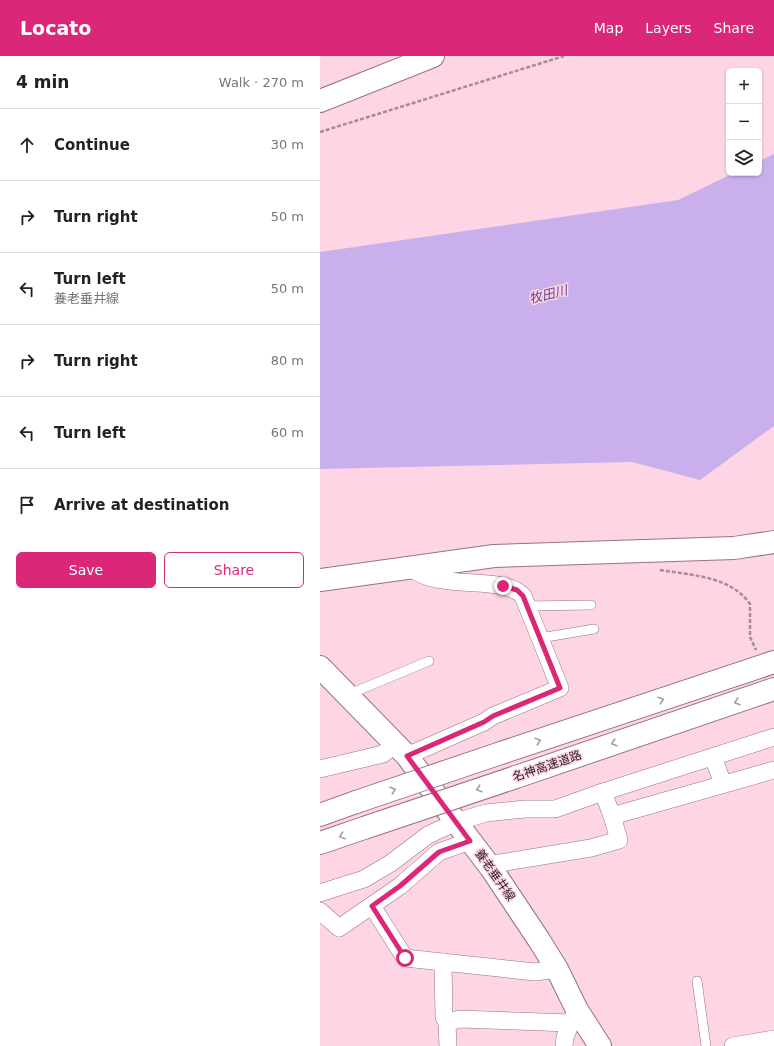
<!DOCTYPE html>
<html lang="en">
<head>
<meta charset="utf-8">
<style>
  body { margin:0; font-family:"DejaVu Sans","Noto Sans JP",sans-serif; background:#f6f6f6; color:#222 }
  .controls { position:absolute; right:12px; top:12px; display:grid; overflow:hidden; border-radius:6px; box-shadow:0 1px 3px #0004 }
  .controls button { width:36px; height:36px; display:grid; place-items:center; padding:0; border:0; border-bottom:1px solid #e0e0e0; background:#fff; color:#222; font:20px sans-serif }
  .stop { position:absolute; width:12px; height:12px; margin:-9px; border:3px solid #db2777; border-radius:50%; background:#fff }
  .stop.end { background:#db2777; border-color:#fff; box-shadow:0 1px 4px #0008 }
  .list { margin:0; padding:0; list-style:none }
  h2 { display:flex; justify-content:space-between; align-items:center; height:52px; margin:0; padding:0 16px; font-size:17px }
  h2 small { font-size:13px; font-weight:400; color:#767676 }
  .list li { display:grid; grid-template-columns:26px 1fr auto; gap:12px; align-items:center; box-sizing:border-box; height:72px; padding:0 16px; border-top:1px solid #e0e0e0 }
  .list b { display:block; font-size:15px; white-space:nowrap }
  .list p { margin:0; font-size:13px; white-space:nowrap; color:#767676 }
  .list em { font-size:13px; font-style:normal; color:#767676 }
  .actions { display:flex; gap:8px; padding:12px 16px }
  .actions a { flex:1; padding:9px 0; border:1px solid #db2777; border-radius:6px; text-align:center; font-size:14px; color:#db2777 }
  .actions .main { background:#db2777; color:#fff }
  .icon { flex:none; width:22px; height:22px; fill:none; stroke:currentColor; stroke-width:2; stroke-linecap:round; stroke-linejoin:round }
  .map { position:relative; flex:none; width:454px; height:990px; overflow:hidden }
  header { display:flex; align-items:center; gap:24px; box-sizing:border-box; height:56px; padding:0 20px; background:#db2777; color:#fff }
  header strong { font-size:19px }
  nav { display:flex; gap:22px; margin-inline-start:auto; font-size:14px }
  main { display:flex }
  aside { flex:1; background:#fff }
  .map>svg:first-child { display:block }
  .water { fill:#c9b0ed }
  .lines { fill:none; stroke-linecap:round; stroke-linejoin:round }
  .lane-casing { stroke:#977382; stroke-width:10 }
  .street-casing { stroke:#977382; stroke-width:18 }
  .secondary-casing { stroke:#977382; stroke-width:24 }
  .highway-casing { stroke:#977382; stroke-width:24 }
  .path { stroke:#a88a96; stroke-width:2.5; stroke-dasharray:4 2; stroke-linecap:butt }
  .lane { stroke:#fff; stroke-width:9 }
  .street { stroke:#fff; stroke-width:17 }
  .secondary { stroke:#fff; stroke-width:22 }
  .highway { stroke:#fff; stroke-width:22 }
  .highway-bridge-casing { stroke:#977382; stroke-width:24; stroke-linecap:butt }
  .highway-bridge { stroke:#fff; stroke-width:22 }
  .oneway { stroke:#a39c9f }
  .route { stroke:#db2777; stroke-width:5 }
  .labels { text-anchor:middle; stroke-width:3; stroke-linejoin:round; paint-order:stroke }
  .street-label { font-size:12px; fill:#322329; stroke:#fdd5e4 }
  .water-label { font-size:13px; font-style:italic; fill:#65438c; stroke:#fdd5e4 }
</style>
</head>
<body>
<header>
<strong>Locato</strong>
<nav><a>Map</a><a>Layers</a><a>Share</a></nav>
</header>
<main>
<aside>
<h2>4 min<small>Walk · 270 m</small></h2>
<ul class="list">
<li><svg class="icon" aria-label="ahead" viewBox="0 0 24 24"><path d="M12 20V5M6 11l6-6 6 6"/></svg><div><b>Continue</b></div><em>30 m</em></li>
<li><svg class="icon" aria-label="right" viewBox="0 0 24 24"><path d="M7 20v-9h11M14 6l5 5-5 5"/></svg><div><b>Turn right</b></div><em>50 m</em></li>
<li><svg class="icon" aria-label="left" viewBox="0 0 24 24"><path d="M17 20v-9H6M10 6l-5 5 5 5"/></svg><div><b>Turn left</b><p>養老垂井線</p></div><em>50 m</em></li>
<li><svg class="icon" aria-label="right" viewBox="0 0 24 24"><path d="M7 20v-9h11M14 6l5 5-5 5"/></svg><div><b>Turn right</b></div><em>80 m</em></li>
<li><svg class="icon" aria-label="left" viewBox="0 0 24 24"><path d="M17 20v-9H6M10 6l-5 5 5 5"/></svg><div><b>Turn left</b></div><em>60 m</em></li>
<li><svg class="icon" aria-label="arrive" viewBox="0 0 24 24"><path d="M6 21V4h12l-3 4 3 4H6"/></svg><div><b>Arrive at destination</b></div></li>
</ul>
<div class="actions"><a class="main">Save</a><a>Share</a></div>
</aside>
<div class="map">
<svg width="454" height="990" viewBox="0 0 454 990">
  <rect width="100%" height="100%" fill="#fdd5e4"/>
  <polygon class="water" points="454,98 454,370 380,424 312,406 0,413 0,196 358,144 414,117 439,117 439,105"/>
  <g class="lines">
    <defs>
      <g id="lane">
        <polyline points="207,550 271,549"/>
        <polyline points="220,582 274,573"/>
        <polyline points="27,639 109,605"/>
        <polyline points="377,925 386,990"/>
      </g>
      <g id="street">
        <path d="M87,700l77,-34 9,-6 67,-28 -37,-92c-20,-22 -82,-4 -112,-28"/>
        <polyline points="393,701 403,728"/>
        <polyline points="0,713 63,698 75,688"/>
        <polyline points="283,736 292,760 454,714"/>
        <polyline points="168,809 271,792 299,784 292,760"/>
        <polyline points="0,837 44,823 71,807 108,779 136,766 166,757 205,753 235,753 283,736 454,681"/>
        <polyline points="52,850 85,902 215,916 237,913"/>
        <polyline points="0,855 19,872 80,830 119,796 150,785"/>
        <polyline points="123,906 124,961 127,967"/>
        <polyline points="128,990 127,967 139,963 250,967"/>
        <polyline points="244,990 245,981 255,957"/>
        <polyline points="413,990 454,983"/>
      </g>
      <g id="secondary">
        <polyline points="0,45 113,0"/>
        <polyline points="0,524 174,500 414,492 454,486"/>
        <polyline points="0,611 87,700 136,766 171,812 219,884 237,913 257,954 280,990"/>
      </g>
      <g id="highway">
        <polyline points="181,697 454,606"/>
        <polyline points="196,721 454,633"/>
        <polyline points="0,759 36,746"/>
        <polyline points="0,787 44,772"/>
      </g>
    </defs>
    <use href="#lane" class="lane-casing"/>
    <use href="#street" class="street-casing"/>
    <use href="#secondary" class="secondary-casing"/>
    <use href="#highway" class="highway-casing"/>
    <g class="path">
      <polyline points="0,76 244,0"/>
      <path d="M340,514c30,5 71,6 90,34v33l6,13"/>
    </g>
    <use href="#lane" class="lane"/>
    <use href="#street" class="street"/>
    <use href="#secondary" class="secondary"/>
    <use href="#highway" class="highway"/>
    <defs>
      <g id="highway-bridge">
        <polyline points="36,746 181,697"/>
        <polyline points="44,772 196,721"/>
      </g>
    </defs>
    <use href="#highway-bridge" class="highway-bridge-casing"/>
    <use href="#highway-bridge" class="highway-bridge"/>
  </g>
  <defs><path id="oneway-chevron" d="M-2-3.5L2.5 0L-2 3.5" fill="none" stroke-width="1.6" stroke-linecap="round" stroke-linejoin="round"/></defs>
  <g class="oneway">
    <use href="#oneway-chevron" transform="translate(341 644) rotate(-18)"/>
    <use href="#oneway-chevron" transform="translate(417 646) rotate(161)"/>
    <use href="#oneway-chevron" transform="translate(218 685) rotate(-18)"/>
    <use href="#oneway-chevron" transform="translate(294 687) rotate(161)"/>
    <use href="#oneway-chevron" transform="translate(159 733) rotate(161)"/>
    <use href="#oneway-chevron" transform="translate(73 734) rotate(-19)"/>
    <use href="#oneway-chevron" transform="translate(22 780) rotate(161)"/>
  </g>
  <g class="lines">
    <polyline class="route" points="85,902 52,850 80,830 119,796 150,785 87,700 164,666 173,660 240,632 203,540 197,534 183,530"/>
  </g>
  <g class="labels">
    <g class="street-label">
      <text transform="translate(227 710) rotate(-19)" y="4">名神高速道路</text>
      <text transform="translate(175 819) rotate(55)" y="4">養老垂井線</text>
    </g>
    <g class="water-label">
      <text transform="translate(228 238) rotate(-14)" y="5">牧田川</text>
    </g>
  </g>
</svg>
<div class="controls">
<button>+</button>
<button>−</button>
<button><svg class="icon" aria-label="layers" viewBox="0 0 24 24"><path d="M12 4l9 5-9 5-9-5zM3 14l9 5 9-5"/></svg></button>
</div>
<div class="stop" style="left:85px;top:902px"></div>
<div class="stop end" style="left:183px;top:530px"></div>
</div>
</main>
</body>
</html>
